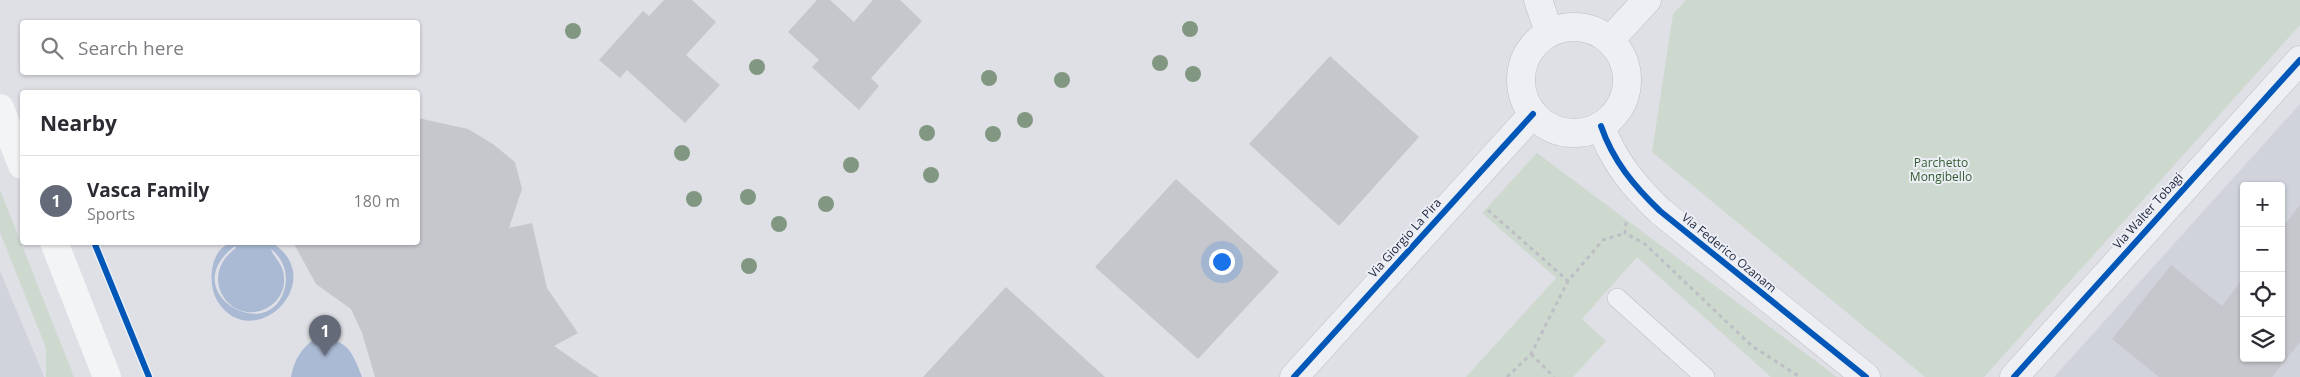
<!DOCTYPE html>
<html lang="en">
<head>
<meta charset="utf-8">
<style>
  body { margin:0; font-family:"Open Sans",sans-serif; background:#f7f7f7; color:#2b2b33 }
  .controls { position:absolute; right:15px; bottom:15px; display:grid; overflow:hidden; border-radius:5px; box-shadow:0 1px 4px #0004 }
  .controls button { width:45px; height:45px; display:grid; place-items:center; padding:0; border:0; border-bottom:1px solid #e1e1e2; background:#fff; color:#2b2b33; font:25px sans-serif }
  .you { position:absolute; left:1221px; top:261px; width:18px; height:18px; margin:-12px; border:4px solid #fff; border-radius:50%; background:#1a73e8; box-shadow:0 0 0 8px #1a73e833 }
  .badge { display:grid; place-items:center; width:32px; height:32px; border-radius:50%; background:#656a79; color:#fff; font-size:16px; font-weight:700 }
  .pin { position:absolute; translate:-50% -41px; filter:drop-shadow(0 1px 2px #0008) }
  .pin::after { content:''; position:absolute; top:26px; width:18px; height:15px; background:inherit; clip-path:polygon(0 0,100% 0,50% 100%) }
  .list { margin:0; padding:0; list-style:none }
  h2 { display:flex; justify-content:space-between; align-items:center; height:65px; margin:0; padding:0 20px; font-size:21px }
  h2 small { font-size:16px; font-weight:400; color:#7c7c81 }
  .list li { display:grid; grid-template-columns:32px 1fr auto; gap:15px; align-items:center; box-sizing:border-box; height:90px; padding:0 20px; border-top:1px solid #e1e1e2 }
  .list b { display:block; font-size:19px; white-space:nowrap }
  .list p { margin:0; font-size:16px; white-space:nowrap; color:#7c7c81 }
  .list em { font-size:16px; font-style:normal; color:#7c7c81 }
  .icon { flex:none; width:28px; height:28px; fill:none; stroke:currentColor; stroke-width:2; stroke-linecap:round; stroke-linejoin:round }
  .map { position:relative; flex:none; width:2300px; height:377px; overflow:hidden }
  .search { position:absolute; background:#fff; box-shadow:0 1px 4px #0004; left:20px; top:20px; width:400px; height:55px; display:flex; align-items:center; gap:12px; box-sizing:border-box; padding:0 18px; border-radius:5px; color:#7c7c81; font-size:19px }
  .panel { position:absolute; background:#fff; box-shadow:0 1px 4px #0004; left:20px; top:90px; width:400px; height:155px; border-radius:5px }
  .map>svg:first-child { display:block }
  .built { fill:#d0d3dc; fill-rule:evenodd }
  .green { fill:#cdd8ce }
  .water { fill:#aab9d4; fill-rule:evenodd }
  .building { fill:#c5c7cc }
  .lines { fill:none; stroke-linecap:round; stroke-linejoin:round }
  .service-casing { stroke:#bdbec3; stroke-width:20 }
  .minor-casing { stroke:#bdbec3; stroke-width:29 }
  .path { stroke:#bdbfc5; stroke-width:3; stroke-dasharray:4 4; stroke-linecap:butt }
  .service { stroke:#eeeff2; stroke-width:19 }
  .minor { stroke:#eeeff2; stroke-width:28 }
  .secondary { stroke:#f3f4f5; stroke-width:28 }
  .cycleway-casing { stroke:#ebeef5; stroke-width:9 }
  .cycleway { stroke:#0057b8; stroke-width:6 }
  .tree { fill:#819781 }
  .labels { text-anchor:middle; stroke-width:4; stroke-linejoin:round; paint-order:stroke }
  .park-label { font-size:12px; fill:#345c30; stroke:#ebeef5 }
  .street-label { font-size:12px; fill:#242b3f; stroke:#ebeef5 }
</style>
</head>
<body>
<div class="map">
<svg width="2300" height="377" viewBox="0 0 2300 377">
  <rect width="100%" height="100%" fill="#dfe0e5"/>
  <g class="built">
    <path d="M2300,104v273h-246zM2244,186h37v172h-37z"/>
    <polygon points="0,271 41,369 44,377 0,377"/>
  </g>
  <g class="green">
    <polygon points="1686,0 2300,0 2300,25 1984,377 1925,377 1652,152 1673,14"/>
    <polygon points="1537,153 1837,377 1771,377 1637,257 1582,319 1606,341 1573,377 1466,377 1556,278 1482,213"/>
    <polygon points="0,190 74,377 46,377 46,348 0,232"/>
  </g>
  <g class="water">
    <path d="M271,242c61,38 -18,114 -53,60 -11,-17 -9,-54 15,-60 11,-2 26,0 38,0zM235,246l1,2c-44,32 2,86 38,55 6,-5 11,-15 10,-24 0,-16 -10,-20 -13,-30 12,10 17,23 14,38 -14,61 -112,5 -50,-41z"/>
    <path d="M316,338c31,1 35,11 46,39h-71c3,-17 10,-29 25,-39z"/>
  </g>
  <g class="building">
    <polygon points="664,0 692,0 716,22 686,55 720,85 685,123 627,70 620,78 599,60 643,11 649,16"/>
    <polygon points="817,0 830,0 854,22 873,0 900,0 922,21 871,78 879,86 859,110 812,67 819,60 788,32"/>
    <polygon points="1330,56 1419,137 1339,226 1249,144"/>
    <polygon points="418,118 468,129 493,144 515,162 522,189 509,228 532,223 547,288 578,333 554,346 599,377 375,377 362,333 351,309 316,284 293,242 418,242"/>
    <polygon points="1176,179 1279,272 1198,359 1095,267"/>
    <polygon points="2300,205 2300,342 2272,377 2159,377 2112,339 2171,265 2222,306 2244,277 2244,358 2281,358 2281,229"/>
    <polygon points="1006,287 1105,377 923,377"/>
  </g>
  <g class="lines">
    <defs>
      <polyline id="service" points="1617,298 1705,377"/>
      <g id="minor">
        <polyline points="1538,0 1549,32"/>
        <circle cx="1574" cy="80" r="53"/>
        <polyline points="1610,40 1647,0"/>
        <path d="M1601,126c12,35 33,60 59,85l206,166"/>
        <polyline points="1294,377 1533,114"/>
        <polyline points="2014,377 2300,60"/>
      </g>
    </defs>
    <use href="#service" class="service-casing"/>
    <use href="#minor" class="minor-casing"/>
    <g class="path">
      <polyline points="1488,210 1568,281"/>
      <polyline points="1626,222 1625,233 1645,244 1752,346 1800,377"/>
      <polyline points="1531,354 1554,377"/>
      <polyline points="1507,377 1531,354 1568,281 1603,240 1625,233"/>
    </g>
    <use href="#service" class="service"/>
    <use href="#minor" class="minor"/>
    <g class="secondary">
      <polyline points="0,108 22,165"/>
      <polyline points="54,242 107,377"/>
    </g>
    <defs>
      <g id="cycleway">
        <path d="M1601,126c12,35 33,60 59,85l206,166"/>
        <polyline points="94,242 149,377"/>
        <polyline points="1294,377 1533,114"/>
        <polyline points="2014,377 2300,60"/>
      </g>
    </defs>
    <use href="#cycleway" class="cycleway-casing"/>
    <use href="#cycleway" class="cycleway"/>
  </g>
  <g class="tree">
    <circle cx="1190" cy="29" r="8"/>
    <circle cx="573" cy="31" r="8"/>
    <circle cx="1160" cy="63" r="8"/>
    <circle cx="757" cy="67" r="8"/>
    <circle cx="1193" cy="74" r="8"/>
    <circle cx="989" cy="78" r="8"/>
    <circle cx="1062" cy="80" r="8"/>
    <circle cx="1025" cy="120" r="8"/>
    <circle cx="927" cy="133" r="8"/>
    <circle cx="993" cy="134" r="8"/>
    <circle cx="682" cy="153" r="8"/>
    <circle cx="851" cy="165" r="8"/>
    <circle cx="931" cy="175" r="8"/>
    <circle cx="748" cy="197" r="8"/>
    <circle cx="694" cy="199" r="8"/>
    <circle cx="826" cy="204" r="8"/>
    <circle cx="779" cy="224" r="8"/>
    <circle cx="749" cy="266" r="8"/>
  </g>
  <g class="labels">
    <g class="park-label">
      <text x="1941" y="167">Parchetto<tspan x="1941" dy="14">Mongibello</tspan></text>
    </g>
    <g class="street-label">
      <text transform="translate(2148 211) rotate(-48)" y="4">Via Walter Tobagi</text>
      <text transform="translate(1405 238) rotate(-48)" y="4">Via Giorgio La Pira</text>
      <text transform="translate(1729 253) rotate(39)" y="4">Via Federico Ozanam</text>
    </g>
  </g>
</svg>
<div class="controls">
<button>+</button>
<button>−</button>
<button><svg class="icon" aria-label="locate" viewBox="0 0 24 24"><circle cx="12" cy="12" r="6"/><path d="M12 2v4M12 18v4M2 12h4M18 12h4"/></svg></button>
<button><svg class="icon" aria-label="layers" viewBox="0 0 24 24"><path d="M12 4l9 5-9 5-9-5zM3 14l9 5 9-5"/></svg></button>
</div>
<div class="you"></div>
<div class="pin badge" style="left:325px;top:356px">1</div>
<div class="search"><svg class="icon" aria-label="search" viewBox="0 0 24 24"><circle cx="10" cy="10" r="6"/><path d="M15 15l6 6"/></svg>Search here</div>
<section class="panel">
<h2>Nearby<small></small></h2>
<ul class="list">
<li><span class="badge">1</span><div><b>Vasca Family</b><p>Sports</p></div><em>180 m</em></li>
</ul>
</section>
</div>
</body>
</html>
